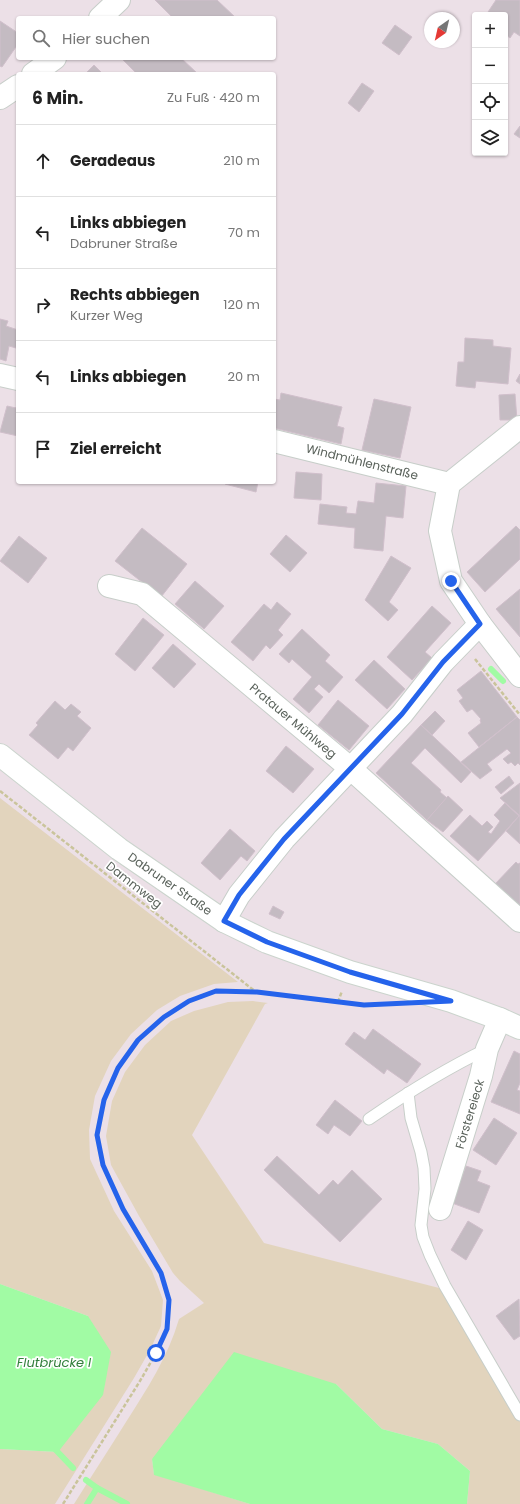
<!DOCTYPE html>
<html lang="de">
<head>
<meta charset="utf-8">
<style>
  body { margin:0; font-family:Poppins,sans-serif; background:#f6f6f6; color:#222 }
  .controls { position:absolute; right:12px; top:12px; display:grid; overflow:hidden; border-radius:4px; box-shadow:0 1px 3px #0004 }
  .controls button { width:36px; height:36px; display:grid; place-items:center; padding:0; border:0; border-bottom:1px solid #e0e0e0; background:#fff; color:#222; font:20px sans-serif }
  .compass { position:absolute; left:424px; top:12px; width:36px; height:36px; border-radius:50%; background:#fff; box-shadow:0 1px 3px #0004; rotate:214deg }
  .stop { position:absolute; width:12px; height:12px; margin:-9px; border:3px solid #2563eb; border-radius:50%; background:#fff }
  .stop.end { background:#2563eb; border-color:#fff; box-shadow:0 1px 4px #0008 }
  .list { margin:0; padding:0; list-style:none }
  h2 { display:flex; justify-content:space-between; align-items:center; height:52px; margin:0; padding:0 16px; font-size:17px }
  h2 small { font-size:13px; font-weight:400; color:#767676 }
  .list li { display:grid; grid-template-columns:26px 1fr auto; gap:12px; align-items:center; box-sizing:border-box; height:72px; padding:0 16px; border-top:1px solid #e0e0e0 }
  .list b { display:block; font-size:15px; white-space:nowrap }
  .list p { margin:0; font-size:13px; white-space:nowrap; color:#767676 }
  .list em { font-size:13px; font-style:normal; color:#767676 }
  .icon { flex:none; width:22px; height:22px; fill:none; stroke:currentColor; stroke-width:2; stroke-linecap:round; stroke-linejoin:round }
  .map { position:relative; flex:none; width:520px; height:1504px; overflow:hidden }
  .search { position:absolute; background:#fff; box-shadow:0 1px 3px #0004; left:16px; top:16px; width:260px; height:44px; display:flex; align-items:center; gap:10px; box-sizing:border-box; padding:0 14px; border-radius:4px; color:#767676; font-size:15px }
  .panel { position:absolute; background:#fff; box-shadow:0 1px 3px #0004; left:16px; top:72px; width:260px; height:412px; border-radius:4px }
  .map>svg:first-child { display:block }
  .green { fill:#e2d4bd }
  .water { fill:#a1fba4 }
  .lines { fill:none; stroke-linecap:round; stroke-linejoin:round }
  .stream { stroke:#a1fba4; stroke-width:6 }
  .building { fill:#c4bbc2; stroke:#d0bfcb }
  .lane-casing { stroke:#c7cec9; stroke-width:13 }
  .street-casing { stroke:#c7cec9; stroke-width:24 }
  .secondary-casing { stroke:#cbd4cd; stroke-width:24 }
  .path { stroke:#cac49b; stroke-width:2.5; stroke-dasharray:4 2; stroke-linecap:butt }
  .lane { stroke:#fff; stroke-width:11 }
  .street { stroke:#fff; stroke-width:22 }
  .secondary { stroke:#fff; stroke-width:22 }
  .route { stroke:#2563eb; stroke-width:5 }
  .labels { text-anchor:middle; stroke-width:3.5; stroke-linejoin:round; paint-order:stroke }
  .street-label { font-size:12px; fill:#59615a; stroke:#fff }
  .water-label { font-size:13px; font-style:italic; fill:#33803c; stroke:#fff }
</style>
</head>
<body>
<div class="map">
<svg width="520" height="1504" viewBox="0 0 520 1504">
  <rect width="100%" height="100%" fill="#ece0e7"/>
  <g class="green">
    <polygon points="0,798 238,982 214,984 180,996 157,1010 131,1034 111,1061 95,1096 89,1130 90,1159 114,1211 152,1271 163,1300 161,1326 150,1350 134,1378 55,1504 0,1504 0,1449 58,1452 88,1316 0,1284"/>
    <path d="M253,1001l15,2 -3,1 -73,131 72,108 179,46 77,133v82h-53l3,-33 -32,-27 -56,-15 -46,-45 -184,75 2,15 96,30h-176c17,-27 35,-55 52,-82 21,-33 42,-65 53,-103l25,-16 -24,-22 -7,-8 -34,-57 -28,-51 -5,-29 6,-35 13,-29 20,-27 26,-24 23,-10 34,-9z"/>
  </g>
  <g class="water">
    <polygon points="0,1284 88,1316 111,1352 103,1395 58,1452 0,1449"/>
    <polygon points="234,1352 336,1384 382,1429 438,1444 470,1471 467,1504 250,1504 154,1475 152,1459"/>
  </g>
  <g class="lines">
    <g class="stream">
      <polyline points="491,669 503,681"/>
      <polyline points="53,1447 73,1468"/>
      <polyline points="86,1480 97,1488 127,1504"/>
      <polyline points="87,1504 97,1488"/>
    </g>
  </g>
  <g class="building">
    <polygon points="155,0 217,0 236,18 173,18"/>
    <polygon points="496,0 520,0 520,36 514,32 510,38 505,34 505,15 486,15"/>
    <polygon points="0,21 18,33 18,44 2,67 0,66"/>
    <polygon points="395,25 412,37 399,55 382,43"/>
    <polygon points="121,58 181,58 198,74 137,74"/>
    <polygon points="94,65 103,74 85,74"/>
    <polygon points="362,83 374,91 359,112 348,103"/>
    <polygon points="520,126 520,138 514,134"/>
    <polygon points="0,319 8,321 6,326 18,330 18,339 16,348 9,346 6,361 0,359"/>
    <polygon points="465,338 493,340 493,346 511,348 508,384 476,381 475,388 456,386 458,362 464,362"/>
    <polygon points="520,374 520,384 516,381"/>
    <polygon points="281,393 342,407 337,426 344,428 341,444 274,428 274,399 280,400"/>
    <polygon points="515,394 517,420 500,420 499,395"/>
    <polygon points="374,399 411,407 400,458 362,450"/>
    <polygon points="7,406 16,408 16,407 18,407 18,436 0,432"/>
    <polygon points="296,472 322,474 321,500 294,498"/>
    <polygon points="225,482 258,482 256,492 225,484"/>
    <polygon points="376,483 406,486 403,518 386,516 383,551 354,548 355,528 318,524 320,504 347,507 346,513 356,514 358,501 374,503"/>
    <polygon points="516,526 520,530 520,559 485,592 467,572"/>
    <polygon points="142,528 187,564 161,597 115,561"/>
    <polygon points="286,535 307,553 290,572 270,554"/>
    <polygon points="19,536 47,558 28,583 0,561"/>
    <polygon points="391,556 411,568 389,602 398,610 388,621 365,600"/>
    <polygon points="195,581 224,606 204,629 175,604"/>
    <polygon points="520,589 520,637 496,609"/>
    <polygon points="277,602 291,614 278,630 283,635 270,649 266,645 253,661 231,642 264,604 271,610"/>
    <polygon points="432,606 451,623 425,652 432,658 412,680 387,657"/>
    <polygon points="143,618 164,635 135,671 115,654"/>
    <polygon points="302,629 330,655 325,661 343,677 329,693 319,684 314,689 323,697 309,713 293,699 312,677 292,659 289,663 279,654"/>
    <polygon points="173,644 196,664 174,688 152,668"/>
    <polygon points="374,660 405,689 387,709 355,680"/>
    <polygon points="481,671 517,717 479,747 468,733 481,723 480,720 481,719 472,709 467,712 459,701 463,698 457,690"/>
    <polygon points="338,700 369,726 349,750 318,725"/>
    <polygon points="55,701 65,710 71,704 81,712 77,716 91,728 73,751 68,747 58,759 29,735 38,725 36,723"/>
    <polygon points="435,711 445,721 432,735 421,725"/>
    <polygon points="517,717 520,720 520,765 518,763 515,766 511,762 508,764 503,759 511,753 507,749 487,764 492,770 480,779 461,762"/>
    <polygon points="421,725 471,772 461,783 425,748 411,763 441,790 440,792 447,798 427,820 376,773"/>
    <polygon points="286,746 314,769 293,793 266,771"/>
    <polygon points="509,776 514,783 501,794 495,787"/>
    <polygon points="520,783 520,816 500,798"/>
    <polygon points="448,796 463,810 443,832 427,820"/>
    <polygon points="505,803 519,816 478,861 450,836 470,815 482,826 487,821 493,827 488,832 491,834 500,821 494,815"/>
    <polygon points="519,816 520,816 520,844 506,831"/>
    <polygon points="230,829 255,851 247,861 241,856 220,880 201,863"/>
    <polygon points="516,862 518,864 520,863 520,907 495,884"/>
    <polygon points="273,906 284,912 280,919 269,914"/>
    <polygon points="373,1029 421,1064 407,1083 387,1069 384,1074 345,1044 354,1032 365,1040"/>
    <polygon points="514,1051 520,1054 520,1083 517,1090 520,1091 520,1114 491,1102"/>
    <polygon points="335,1100 362,1121 350,1136 334,1125 328,1134 316,1125"/>
    <polygon points="494,1118 517,1133 496,1165 473,1150"/>
    <polygon points="277,1156 319,1195 333,1180 338,1185 352,1170 382,1199 340,1242 264,1170"/>
    <polygon points="466,1166 481,1171 477,1181 490,1186 479,1213 452,1203"/>
    <polygon points="468,1221 483,1230 466,1260 451,1250"/>
    <polygon points="519,1299 520,1336 514,1340 496,1316"/>
  </g>
  <g class="lines">
    <defs>
      <g id="lane">
        <polyline points="408,1093 411,1118 421,1152 424,1168 425,1189 421,1225 423,1237 430,1255 445,1286 520,1415"/>
        <path d="M369,1119c38,-26 76,-50 118,-70"/>
      </g>
      <g id="street">
        <polyline points="100,18 119,0"/>
        <polyline points="33,74 55,58"/>
        <polyline points="0,98 18,86"/>
        <polyline points="0,375 18,379"/>
        <polyline points="520,427 449,484 440,531 451,581 480,624 520,676"/>
        <polyline points="274,441 449,484"/>
        <polyline points="109,586 142,594 350,768 520,921"/>
        <polyline points="224,921 239,895 284,839 402,714 443,662 480,624"/>
        <polyline points="440,1209 481,1076 487,1049 500,1019"/>
      </g>
      <polyline id="secondary" points="0,755 119,849 224,921 267,942 350,972 451,1001 500,1019 520,1028"/>
    </defs>
    <use href="#lane" class="lane-casing"/>
    <use href="#street" class="street-casing"/>
    <use href="#secondary" class="secondary-casing"/>
    <g class="path">
      <polyline points="475,659 520,715"/>
      <polyline points="0,791 256,992"/>
      <polyline points="338,1002 342,991"/>
      <polyline points="63,1504 140,1381 156,1353 167,1329 169,1300 161,1273 123,1209 103,1165 97,1135 104,1100 118,1068 138,1040 164,1017 189,1001 217,991 257,992 364,1005 378,1004"/>
    </g>
    <use href="#lane" class="lane"/>
    <use href="#street" class="street"/>
    <use href="#secondary" class="secondary"/>
  </g>
  <g class="lines">
    <polyline class="route" points="156,1353 167,1329 169,1300 161,1273 123,1209 103,1165 97,1135 104,1100 118,1068 138,1040 164,1017 189,1001 216,991 257,992 364,1005 451,1001 350,972 267,942 224,921 239,895 284,839 402,714 443,662 480,624 451,581"/>
  </g>
  <g class="labels">
    <g class="street-label">
      <text transform="translate(362 462) rotate(14)" y="4">Windmühlenstraße</text>
      <text transform="translate(293 721) rotate(40)" y="4">Pratauer Mühlweg</text>
      <text transform="translate(170 884) rotate(35)" y="4">Dabruner Straße</text>
      <text transform="translate(134 885) rotate(38)" y="4">Dammweg</text>
      <text transform="translate(470 1114) rotate(-73)" y="4">Förstereieck</text>
    </g>
    <g class="water-label">
      <text x="54" y="1367">Flutbrücke I</text>
    </g>
  </g>
</svg>
<div class="controls">
<button>+</button>
<button>−</button>
<button><svg class="icon" aria-label="locate" viewBox="0 0 24 24"><circle cx="12" cy="12" r="6"/><path d="M12 2v4M12 18v4M2 12h4M18 12h4"/></svg></button>
<button><svg class="icon" aria-label="layers" viewBox="0 0 24 24"><path d="M12 4l9 5-9 5-9-5zM3 14l9 5 9-5"/></svg></button>
</div>
<svg class="compass" viewBox="-18 -18 36 36"><path d="M0-13l5 13h-10z" fill="#e53935"/><path d="M0 13l5-13h-10z" fill="#767676"/></svg>
<div class="stop" style="left:156px;top:1353px"></div>
<div class="stop end" style="left:451px;top:581px"></div>
<div class="search"><svg class="icon" aria-label="search" viewBox="0 0 24 24"><circle cx="10" cy="10" r="6"/><path d="M15 15l6 6"/></svg>Hier suchen</div>
<section class="panel">
<h2>6 Min.<small>Zu Fuß · 420 m</small></h2>
<ul class="list">
<li><svg class="icon" aria-label="ahead" viewBox="0 0 24 24"><path d="M12 20V5M6 11l6-6 6 6"/></svg><div><b>Geradeaus</b></div><em>210 m</em></li>
<li><svg class="icon" aria-label="left" viewBox="0 0 24 24"><path d="M17 20v-9H6M10 6l-5 5 5 5"/></svg><div><b>Links abbiegen</b><p>Dabruner Straße</p></div><em>70 m</em></li>
<li><svg class="icon" aria-label="right" viewBox="0 0 24 24"><path d="M7 20v-9h11M14 6l5 5-5 5"/></svg><div><b>Rechts abbiegen</b><p>Kurzer Weg</p></div><em>120 m</em></li>
<li><svg class="icon" aria-label="left" viewBox="0 0 24 24"><path d="M17 20v-9H6M10 6l-5 5 5 5"/></svg><div><b>Links abbiegen</b></div><em>20 m</em></li>
<li><svg class="icon" aria-label="arrive" viewBox="0 0 24 24"><path d="M6 21V4h12l-3 4 3 4H6"/></svg><div><b>Ziel erreicht</b></div></li>
</ul>
</section>
</div>
</body>
</html>
